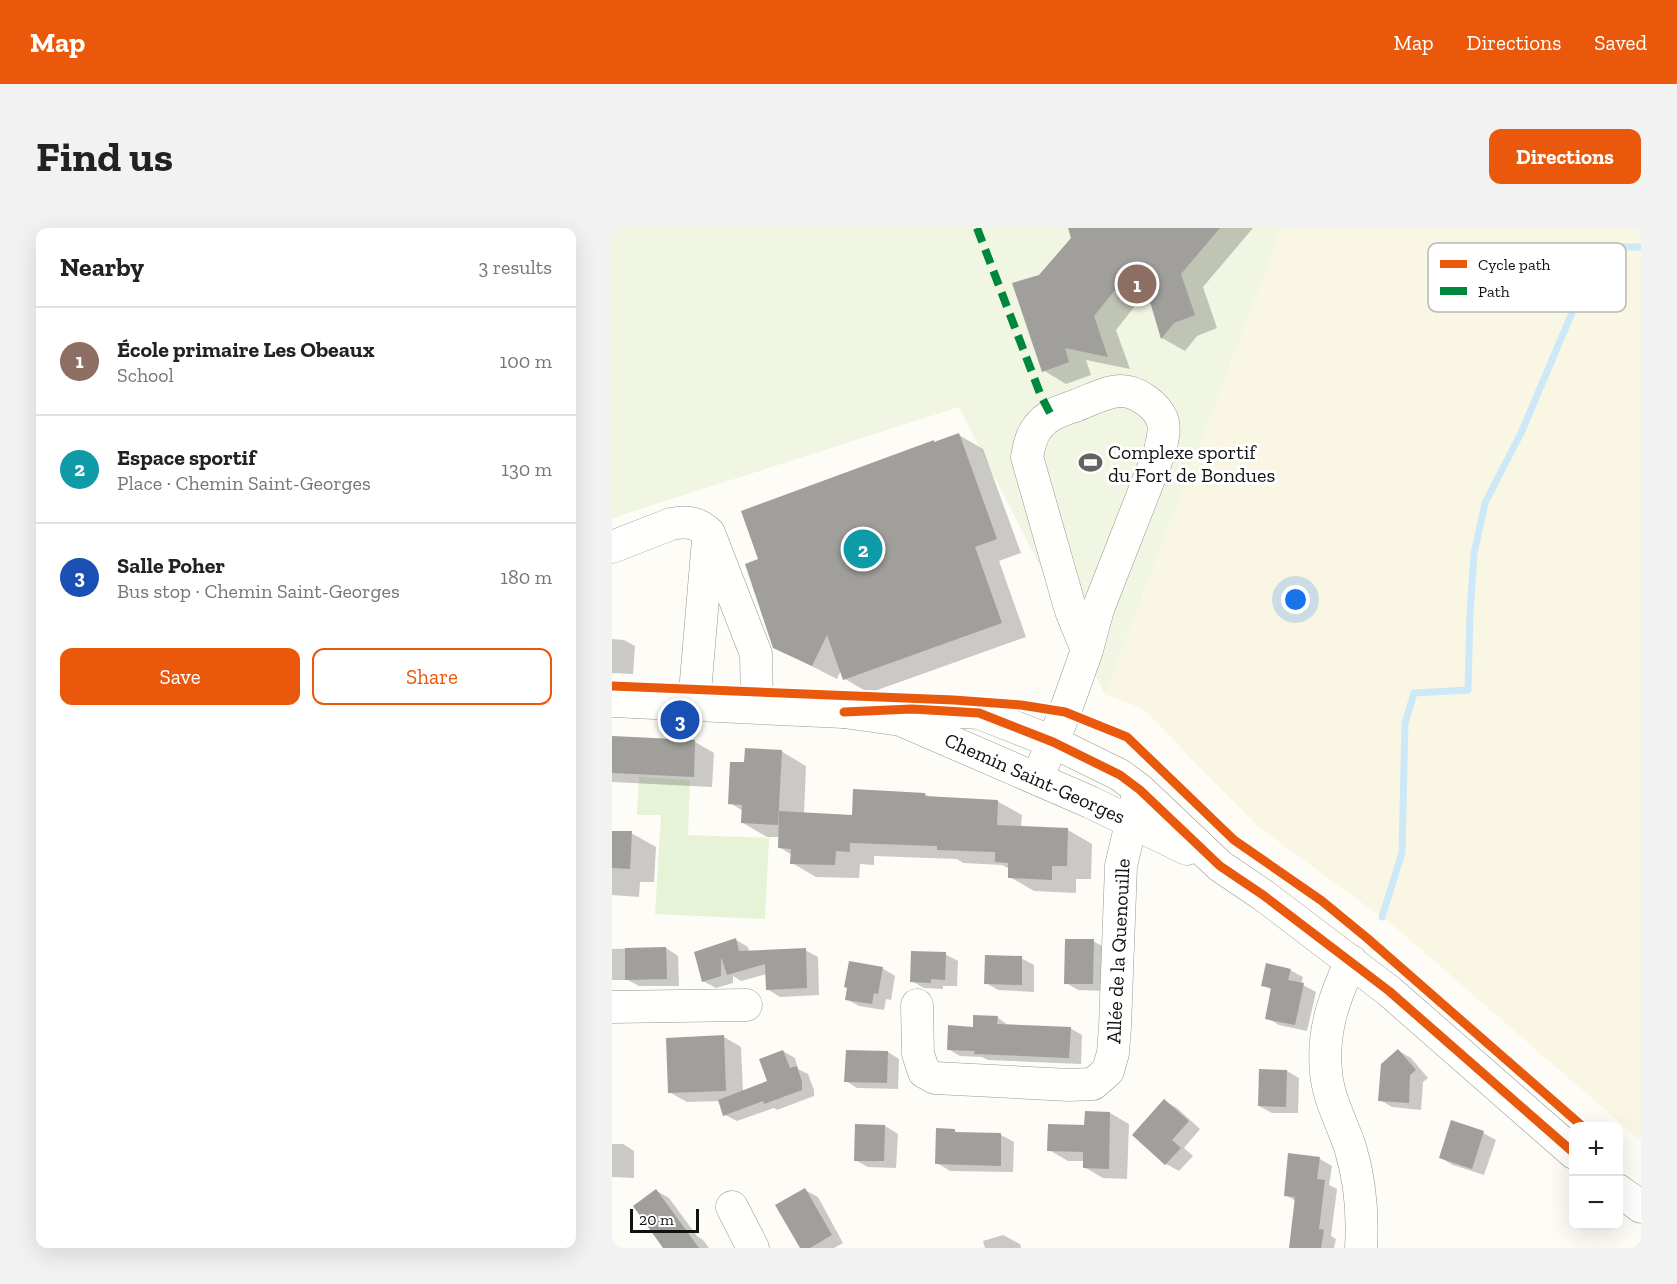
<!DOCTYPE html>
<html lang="en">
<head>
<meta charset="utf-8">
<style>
  body { margin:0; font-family:"Zilla Slab",serif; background:#f2f2f2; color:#222 }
  .controls { position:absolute; right:18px; bottom:18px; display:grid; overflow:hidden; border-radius:12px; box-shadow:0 6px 24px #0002 }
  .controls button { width:54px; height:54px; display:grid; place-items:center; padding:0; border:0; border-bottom:2px solid #e0e0e0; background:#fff; color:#222; font:30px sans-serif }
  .scale { position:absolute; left:18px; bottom:15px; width:69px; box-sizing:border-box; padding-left:6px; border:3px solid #111; border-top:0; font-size:16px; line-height:21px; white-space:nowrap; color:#111; -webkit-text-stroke:4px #fff; paint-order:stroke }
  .you { position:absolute; left:684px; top:372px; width:21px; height:21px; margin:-15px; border:4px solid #fff; border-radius:50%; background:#1a73e8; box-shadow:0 0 0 9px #1a73e833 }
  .badge { display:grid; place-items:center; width:39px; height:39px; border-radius:50%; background:#ea580c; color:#fff; font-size:20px; font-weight:700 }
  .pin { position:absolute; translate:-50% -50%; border:3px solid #fff; box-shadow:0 2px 6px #0006 }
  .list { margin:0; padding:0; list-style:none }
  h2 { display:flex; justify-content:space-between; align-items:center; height:78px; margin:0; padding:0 24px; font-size:26px }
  h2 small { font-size:20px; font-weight:400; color:#767676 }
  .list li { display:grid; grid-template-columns:39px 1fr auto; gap:18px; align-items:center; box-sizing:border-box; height:108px; padding:0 24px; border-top:2px solid #e0e0e0 }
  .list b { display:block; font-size:22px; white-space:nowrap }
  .list p { margin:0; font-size:20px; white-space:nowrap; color:#767676 }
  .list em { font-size:20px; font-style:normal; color:#767676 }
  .actions { display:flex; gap:12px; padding:18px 24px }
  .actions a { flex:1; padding:14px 0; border:2px solid #ea580c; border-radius:12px; text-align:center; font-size:21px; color:#ea580c }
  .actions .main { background:#ea580c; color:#fff }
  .map { position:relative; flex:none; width:1029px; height:1020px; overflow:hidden; border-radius:12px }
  header { display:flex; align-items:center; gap:36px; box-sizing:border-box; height:84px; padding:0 30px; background:#ea580c; color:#fff }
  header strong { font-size:28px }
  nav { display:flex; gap:33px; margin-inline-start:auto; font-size:21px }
  .intro { display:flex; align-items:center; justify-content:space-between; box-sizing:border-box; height:144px; padding:0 36px }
  h1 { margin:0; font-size:42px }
  .button { padding:15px 27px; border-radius:12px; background:#ea580c; color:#fff; font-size:21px; font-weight:700 }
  main { display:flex; gap:36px; padding:0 36px }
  aside { flex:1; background:#fff; border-radius:12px; box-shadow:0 6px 24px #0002 }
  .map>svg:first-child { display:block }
  .farmland { fill:#f9f7e4 }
  .green { fill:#e7f3d7 }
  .pitch { fill:#f0f6e1 }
  .shadow { fill:#0003 }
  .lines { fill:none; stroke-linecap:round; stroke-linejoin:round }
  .stream { stroke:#cde8f7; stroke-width:7 }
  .building { fill:#a19f9c }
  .minor-casing { stroke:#979795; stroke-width:33 }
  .minor { stroke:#fffffe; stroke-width:32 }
  .quiet { stroke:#00873e; stroke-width:8; stroke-dasharray:15 8; stroke-linecap:butt }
  .cycleway-casing { stroke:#fff; stroke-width:13 }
  .cycleway { stroke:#e8590c; stroke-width:9 }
  .labels { text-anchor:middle; stroke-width:6; stroke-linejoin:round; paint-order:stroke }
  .poi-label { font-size:20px; fill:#111; stroke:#fff; text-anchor:start }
  .street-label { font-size:20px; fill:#111; stroke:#fff }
  .key { fill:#fff; stroke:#b8b8b8; stroke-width:1.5 }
  .key-label { font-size:16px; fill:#111 }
</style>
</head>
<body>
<header>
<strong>Map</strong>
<nav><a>Map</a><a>Directions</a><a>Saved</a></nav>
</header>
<div class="intro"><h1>Find us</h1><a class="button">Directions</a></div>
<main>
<aside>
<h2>Nearby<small>3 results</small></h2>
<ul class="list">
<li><span class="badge" style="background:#8d6e63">1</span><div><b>École primaire Les Obeaux</b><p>School</p></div><em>100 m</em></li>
<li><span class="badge" style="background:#0f9aa8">2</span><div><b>Espace sportif</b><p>Place · Chemin Saint-Georges</p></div><em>130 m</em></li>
<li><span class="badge" style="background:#1a4fb4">3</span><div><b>Salle Poher</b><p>Bus stop · Chemin Saint-Georges</p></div><em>180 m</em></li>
</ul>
<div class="actions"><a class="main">Save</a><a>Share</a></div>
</aside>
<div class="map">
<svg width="1029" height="1020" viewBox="0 0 1029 1020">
  <rect width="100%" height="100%" fill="#fdfcf7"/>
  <polygon class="farmland" points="670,0 1029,0 1029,913 784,700 644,597 531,481 493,466"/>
  <polygon class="green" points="27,549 78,552 76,607 157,610 153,691 43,686 49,587 25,587"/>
  <polygon class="pitch" points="0,0 670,0 493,466 347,179 0,290"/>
  <g class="shadow">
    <polygon points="458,0 641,0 591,59 605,100 585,108 573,123 550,110 540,76 526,74 504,102 518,141 474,132 479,147 454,156 431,142 428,48 461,10"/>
    <polygon points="347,207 371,221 409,325 387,333 414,409 257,465 233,451 229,442 225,451 162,419 148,332 324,215"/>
    <polygon points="0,411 12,412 23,418 21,446 0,445"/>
    <polygon points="0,510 83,514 102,525 100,559 0,554"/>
    <polygon points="169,523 194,538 192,586 241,588 313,566 319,570 385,573 410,587 409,600 456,602 480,616 479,651 464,651 464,665 422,663 398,649 398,641 390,637 351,635 345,631 262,628 262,637 248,636 247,650 204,649 180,635 180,627 167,619 168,609 155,609 131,595 131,583 118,575 134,536"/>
    <polygon points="0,604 19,605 44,619 42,654 28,654 27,669 0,667"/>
    <polygon points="124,712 136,719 137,724 193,722 206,729 207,767 168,769 155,761 155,746 129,753 121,748 121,755 104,760 91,753 84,725"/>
    <polygon points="481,713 494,720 493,763 466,762 454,755"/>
    <polygon points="54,720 66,728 67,758 27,758 16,752 0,752 0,721"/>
    <polygon points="333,726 346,733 345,758 331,758 331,761 312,760 300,753"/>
    <polygon points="409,730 422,737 422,764 386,762 374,755"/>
    <polygon points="270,740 283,748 279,772 274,771 272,782 247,778 234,771"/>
    <polygon points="678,742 691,749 689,756 704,764 695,803 667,797 655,790 660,762 651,757"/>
    <polygon points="385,789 397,798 458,800 470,807 469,836 376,832 370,829 348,828 336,821 362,800"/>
    <polygon points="112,809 129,819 131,864 157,854 171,823 183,830 186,841 196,846 202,862 202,868 165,882 162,880 125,893 113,887 108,873 75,874 57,864"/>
    <polygon points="787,823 799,830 816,850 811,854 809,882 780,879 768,872"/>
    <polygon points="276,824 287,831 286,861 245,860 234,853"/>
    <polygon points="675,843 687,850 686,885 660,885 647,878"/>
    <polygon points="552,873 565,880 588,901 572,920 581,928 567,943 554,936 522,907"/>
    <polygon points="498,885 517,896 515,951 491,950 472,939 473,933 456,933 437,922"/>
    <polygon points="840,894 871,905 884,912 872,947 841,937 829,930"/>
    <polygon points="244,898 273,898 286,906 284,940 256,939 243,932"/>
    <polygon points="342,903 347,905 389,907 402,914 401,944 338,943 325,935"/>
    <polygon points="0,916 11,916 22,923 22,950 0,949"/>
    <polygon points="708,931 720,938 717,957 725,961 719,1008 724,1011 722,1020 679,1020 684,973 673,967"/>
    <polygon points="193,962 206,969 231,1015 222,1020 190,1020"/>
    <polygon points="45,963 57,970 85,1008 91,1012 97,1020 52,1020"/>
    <polygon points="391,1007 408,1016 409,1020 373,1020 371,1013"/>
  </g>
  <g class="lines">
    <polyline class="stream" points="770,689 790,625 793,495 802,465 856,462 858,385 862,326 873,275 910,203 973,54 995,19 1029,19"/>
  </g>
  <g class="building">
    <polygon points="456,0 608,0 569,46 583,87 562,95 549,111 536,67 503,62 482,88 496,129 453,120 457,134 430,144 400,55 427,47 459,10"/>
    <polygon points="347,205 385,311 363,319 390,395 231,452 215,407 200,438 161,420 133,336 146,331 129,283 322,212 322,214"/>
    <polygon points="0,508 83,512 82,549 0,545"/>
    <polygon points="133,520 170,522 166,597 129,595 130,577 116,576 118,534 132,534"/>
    <polygon points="241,561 313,565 313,568 386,572 385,597 456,600 455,638 440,638 440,652 396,650 396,635 383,634 383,624 325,622 325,618 238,615 238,624 224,623 223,637 178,636 179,621 166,620 167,583 240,587"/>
    <polygon points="0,603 20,603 18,641 0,640"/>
    <polygon points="124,710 127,723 194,720 195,760 154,762 153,736 115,747 109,729 109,748 90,754 82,724"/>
    <polygon points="453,711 482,711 481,756 452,756"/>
    <polygon points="54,719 55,751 13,752 13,720"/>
    <polygon points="299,723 334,724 333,752 319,751 319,755 298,754"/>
    <polygon points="373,727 410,728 410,757 372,756"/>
    <polygon points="237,733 271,739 266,766 262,765 260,776 233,772 235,760 232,759"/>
    <polygon points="654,735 679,741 676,752 692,755 683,797 653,791 659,760 649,758"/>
    <polygon points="361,787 386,788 385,796 459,799 457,830 362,826 363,823 335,822 336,797 361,799"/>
    <polygon points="112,807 114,863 56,865 54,810"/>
    <polygon points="786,821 804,842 798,847 797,875 766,873 769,836"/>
    <polygon points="171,822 178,840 185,838 190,854 190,862 152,876 151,873 111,888 106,872 155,853 147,831"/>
    <polygon points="234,822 276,823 275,855 232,854"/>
    <polygon points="647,841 675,842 674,879 646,878"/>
    <polygon points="552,871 577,893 560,912 569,920 553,937 520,907"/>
    <polygon points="473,883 498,884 497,941 471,940 471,924 435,923 436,896 472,897"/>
    <polygon points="839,892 872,903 860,941 827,930"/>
    <polygon points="243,896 273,897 272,933 242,933"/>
    <polygon points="324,900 343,901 343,904 389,905 389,938 323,936"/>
    <polygon points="676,925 708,929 705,951 713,952 707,1001 712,1002 709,1020 677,1020 683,969 672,968"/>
    <polygon points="193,960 220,1007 198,1020 188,1020 163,977"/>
    <polygon points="44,961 87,1020 51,1020 21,978"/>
  </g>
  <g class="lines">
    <defs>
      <g id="minor">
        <path d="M0,319l59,-23c15,-3 27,-2 38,9l47,121 1,53"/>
        <polyline points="0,473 232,484 289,492 478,574 575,621"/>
        <polyline points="82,476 96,312"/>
        <polyline points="232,484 300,481 367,485 441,514 508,547 528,562 608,638 651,667 777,763 962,925"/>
        <path d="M425,551l28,-67 22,-62 11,-41 62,-158c2,-11 6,-22 2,-32 -6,-14 -25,-28 -41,-28 -15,0 -30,9 -44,14 -13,5 -30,9 -39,22 -7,8 -9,20 -11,30l44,154 16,39"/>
        <path d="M739,733c-17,37 -29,70 -25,111 2,26 16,51 24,75 10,32 13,67 11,101"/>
        <polyline points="305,777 306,826 312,844 323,850 457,857 481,856 496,843 501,825 503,799 509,638 524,574"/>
        <polyline points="0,779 134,777"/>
        <polyline points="1006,962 1029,979"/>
        <polyline points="120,979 141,1020"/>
      </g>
    </defs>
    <use href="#minor" class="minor-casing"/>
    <use href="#minor" class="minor"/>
    <polyline class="quiet" points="365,0 429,168 439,187"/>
    <defs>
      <g id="cycleway">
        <polyline points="0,458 342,472 409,477 453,484 515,509 622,612 710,673 755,710 970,898"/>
        <polyline points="232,484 300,481 367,485 441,514 508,547 528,562 608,638 651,667 777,763 962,925"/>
      </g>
    </defs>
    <use href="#cycleway" class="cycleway-casing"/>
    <use href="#cycleway" class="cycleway"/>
  </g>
  <defs>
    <symbol id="stadium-bare" viewBox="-9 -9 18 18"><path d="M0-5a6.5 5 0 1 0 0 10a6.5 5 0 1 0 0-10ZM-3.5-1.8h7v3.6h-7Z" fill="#646362" stroke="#fff" stroke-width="2.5" paint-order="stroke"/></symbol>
  </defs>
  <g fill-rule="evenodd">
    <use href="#stadium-bare" x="462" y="218" width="33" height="33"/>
  </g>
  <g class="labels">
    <g class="poi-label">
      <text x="496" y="231">Complexe sportif<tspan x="496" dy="23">du Fort de Bondues</tspan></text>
    </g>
    <g class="street-label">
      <text transform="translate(423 550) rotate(24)" y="7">Chemin Saint-Georges</text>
      <text transform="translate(506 723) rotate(-87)" y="7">Allée de la Quenouille</text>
    </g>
  </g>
  <rect x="816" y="15" width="198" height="69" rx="9" class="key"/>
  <rect x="828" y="32" width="27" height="8" fill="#e8590c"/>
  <rect x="828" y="59" width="27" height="8" fill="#00873e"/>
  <g class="key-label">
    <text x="866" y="42">Cycle path</text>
    <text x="866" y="69">Path</text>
  </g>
</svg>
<div class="controls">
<button>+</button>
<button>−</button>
</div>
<div class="scale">20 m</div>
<div class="you"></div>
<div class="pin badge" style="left:525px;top:56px;background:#8d6e63">1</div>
<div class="pin badge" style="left:251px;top:321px;background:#0f9aa8">2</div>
<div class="pin badge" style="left:68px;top:492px;background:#1a4fb4">3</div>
</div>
</main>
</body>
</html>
